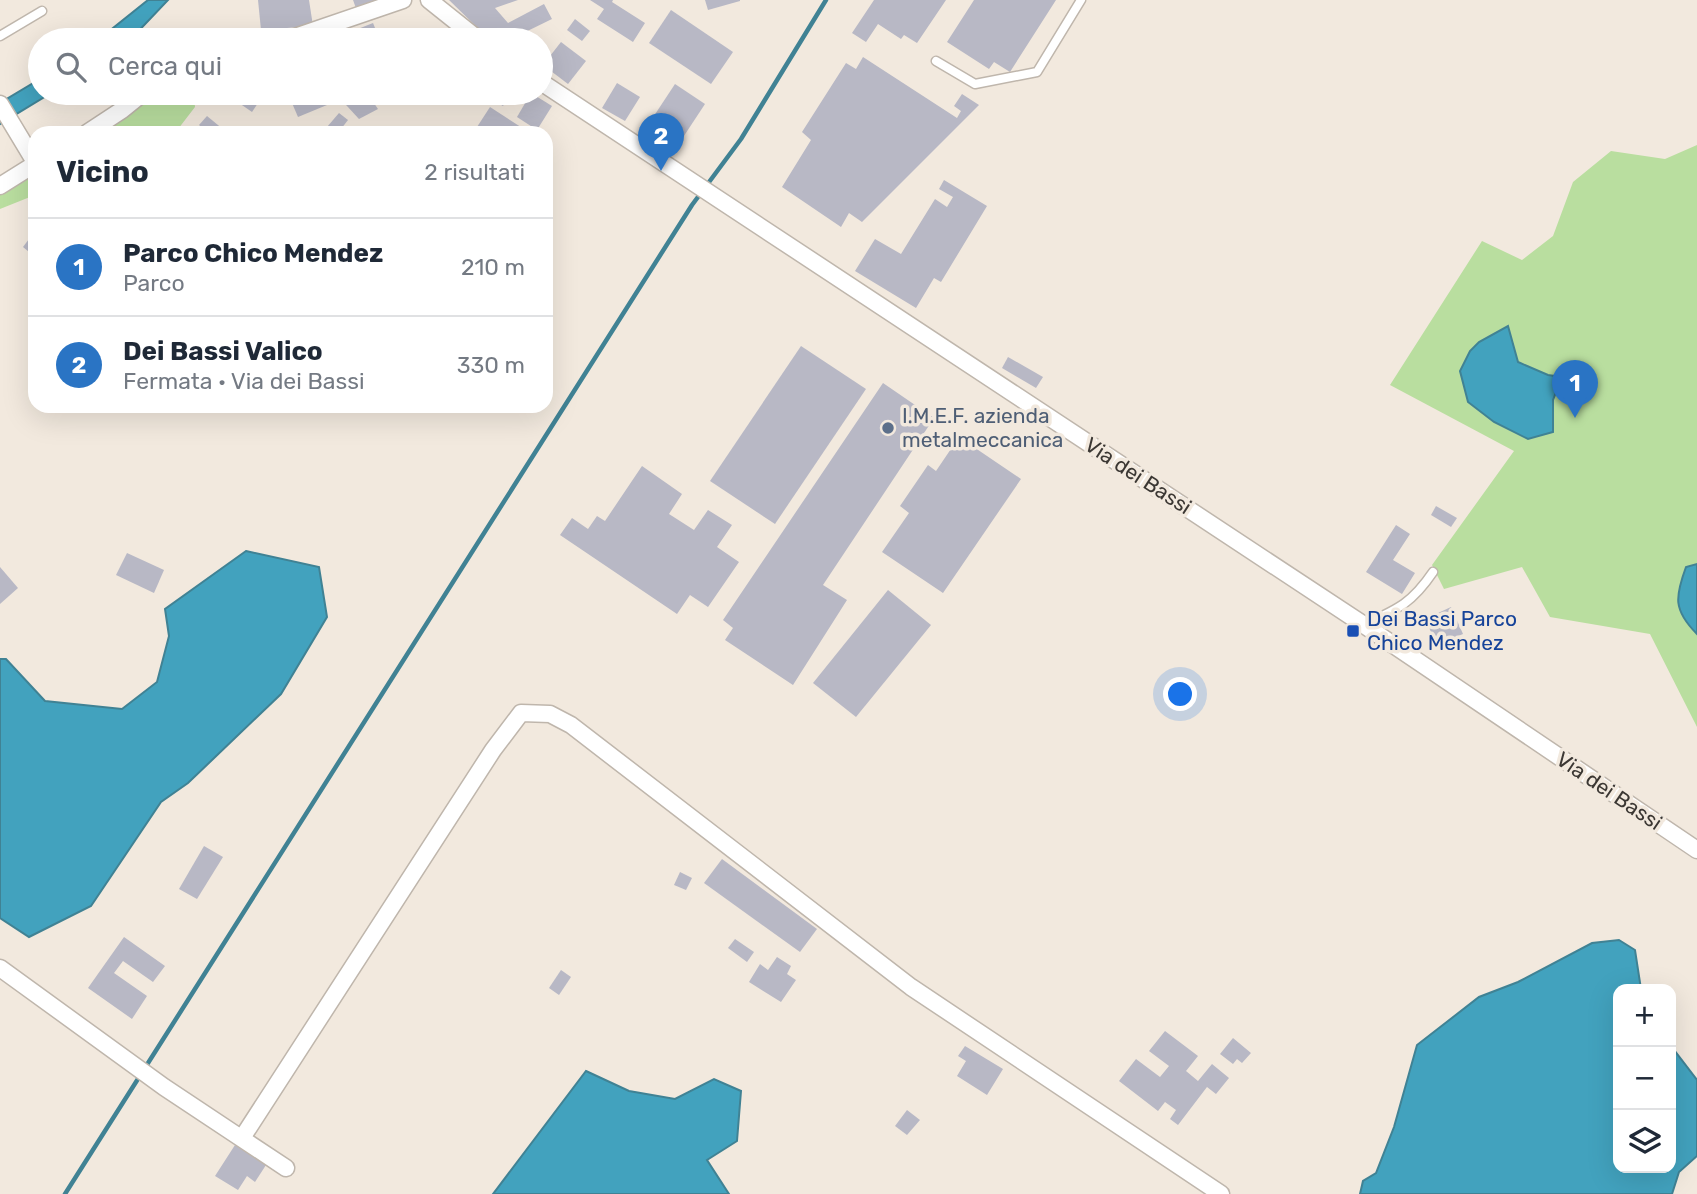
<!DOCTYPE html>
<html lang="it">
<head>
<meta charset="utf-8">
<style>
  body { margin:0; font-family:Rubik,sans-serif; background:#f2f2f3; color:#1f2937 }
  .controls { position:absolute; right:21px; bottom:21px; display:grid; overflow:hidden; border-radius:14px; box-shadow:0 7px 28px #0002 }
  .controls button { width:63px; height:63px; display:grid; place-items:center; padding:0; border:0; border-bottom:2px solid #e0e1e3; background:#fff; color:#1f2937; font:35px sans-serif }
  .you { position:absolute; left:1181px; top:695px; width:24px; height:24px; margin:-18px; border:5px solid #fff; border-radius:50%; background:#1a73e8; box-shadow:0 0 0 10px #1a73e833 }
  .badge { display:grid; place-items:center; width:46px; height:46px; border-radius:50%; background:#2a74c4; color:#fff; font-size:23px; font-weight:700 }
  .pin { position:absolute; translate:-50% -58px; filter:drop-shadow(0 2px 4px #0008) }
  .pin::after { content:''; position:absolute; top:37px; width:24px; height:21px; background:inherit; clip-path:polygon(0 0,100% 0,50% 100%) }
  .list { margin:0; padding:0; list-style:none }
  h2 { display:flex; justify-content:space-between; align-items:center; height:91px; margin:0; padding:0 28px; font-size:30px }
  h2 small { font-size:23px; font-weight:400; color:#747a83 }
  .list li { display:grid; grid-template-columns:46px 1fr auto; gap:21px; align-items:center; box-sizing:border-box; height:98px; padding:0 28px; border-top:2px solid #e0e1e3 }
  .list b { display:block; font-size:26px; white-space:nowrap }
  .list p { margin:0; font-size:23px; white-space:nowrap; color:#747a83 }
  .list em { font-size:23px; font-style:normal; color:#747a83 }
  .icon { flex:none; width:38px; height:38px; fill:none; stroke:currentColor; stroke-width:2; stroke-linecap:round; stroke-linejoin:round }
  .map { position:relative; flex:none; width:1697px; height:1194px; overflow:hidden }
  .search { position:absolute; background:#fff; box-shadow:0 7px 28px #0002; left:28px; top:28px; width:525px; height:77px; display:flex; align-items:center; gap:18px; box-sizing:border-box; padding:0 24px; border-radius:38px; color:#747a83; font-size:26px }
  .panel { position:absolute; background:#fff; box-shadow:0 7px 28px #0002; left:28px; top:126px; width:525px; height:287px; border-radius:21px }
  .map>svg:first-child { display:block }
  .green { fill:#b9de9f }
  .water { fill:#42a2be; stroke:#408294; stroke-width:2 }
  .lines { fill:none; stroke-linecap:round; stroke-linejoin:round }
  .stream { stroke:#408294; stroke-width:4.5 }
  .building { fill:#b8b8c5 }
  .service-casing { stroke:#bfb6ac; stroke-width:11 }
  .minor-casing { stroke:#bfb6ac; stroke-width:19 }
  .service { stroke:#fff; stroke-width:8 }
  .minor { stroke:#fff; stroke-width:16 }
  .service-dot { fill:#5c6f8a; stroke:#f2e9de; stroke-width:2.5 }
  .transit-dot { fill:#1a4fb4; stroke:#f2e9de; stroke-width:2.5 }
  .labels { text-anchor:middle; stroke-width:7; stroke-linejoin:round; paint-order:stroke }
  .service-label { font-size:21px; fill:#4e5e75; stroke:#f2e9de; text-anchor:start }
  .street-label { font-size:21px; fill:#3b3733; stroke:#f2e9de }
  .transit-label { font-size:21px; fill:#164399; stroke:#f2e9de; text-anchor:start }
</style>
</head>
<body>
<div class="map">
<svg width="1697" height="1194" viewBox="0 0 1697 1194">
  <rect width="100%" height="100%" fill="#f2e9de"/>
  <g class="green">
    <polygon points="157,93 189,93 194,97 195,107 175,133 150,133 138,126 129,133 101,133"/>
    <polygon points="1697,145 1697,727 1650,634 1550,617 1522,567 1444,589 1432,565 1514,451 1390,385 1482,241 1522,260 1553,236 1573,182 1611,151 1665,159"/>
    <polygon points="35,175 35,195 0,209 0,195"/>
  </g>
  <g class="water">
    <polygon points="148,0 168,0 130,40 98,40"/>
    <polygon points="40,79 40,93 51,93 0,124 0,103"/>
    <polygon points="1508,326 1518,362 1548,375 1562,377 1553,400 1553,432 1528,439 1494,422 1468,402 1460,371 1470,351 1479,342"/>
    <polygon points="246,551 319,567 327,617 281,694 188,783 161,802 91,906 29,937 0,918 0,659 6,659 45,701 122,709 157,682 169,636 165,609"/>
    <path d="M1697,564v70c-24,-24 -22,-37 -11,-67z"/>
    <polygon points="1619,940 1635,950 1641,989 1618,989 1618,1168 1671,1168 1671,1046 1697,1080 1697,1156 1679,1172 1672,1194 1360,1194 1363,1181 1376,1173 1394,1127 1417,1045 1479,997 1518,982 1592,943"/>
    <polygon points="586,1071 629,1091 675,1099 714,1079 741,1091 737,1141 707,1160 729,1194 493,1194"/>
  </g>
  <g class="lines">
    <polyline class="stream" points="65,1194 692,205 741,139 826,0"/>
  </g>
  <g class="building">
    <polygon points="258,0 309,0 313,26 261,30"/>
    <polygon points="353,0 386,0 357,11"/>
    <polygon points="449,0 518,0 495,8 508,23 544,4 552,19 509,40 490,40"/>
    <polygon points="590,0 613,0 612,2 645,23 633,42 597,19 604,9"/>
    <polygon points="705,0 740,0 740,1 708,10"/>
    <polygon points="874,0 946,0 917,43 904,35 901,39 878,24 866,42 852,33"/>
    <polygon points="974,0 1056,0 1010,72 994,62 989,69 947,42"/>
    <polygon points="671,10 733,52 711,84 649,43"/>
    <polygon points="575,19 590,31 582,41 567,30"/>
    <polygon points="373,23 380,40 330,40"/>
    <polygon points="561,42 586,61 568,84 543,65"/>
    <polygon points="863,57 957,118 961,111 954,106 962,94 979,105 862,222 849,213 841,227 782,187 811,140 802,132 846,63 856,69"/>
    <polygon points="617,83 640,97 625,121 602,108"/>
    <polygon points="675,84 705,104 674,151 644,131"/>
    <polygon points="205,93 255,93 262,97 252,112 229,96 223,105"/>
    <polygon points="317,93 323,93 327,105 298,117 292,103"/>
    <polygon points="335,93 367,93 378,109 359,119"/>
    <polygon points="379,93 400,93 403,101 397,105"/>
    <polygon points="480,93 511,93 503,106"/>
    <polygon points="531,93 552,106 537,130 517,117"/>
    <polygon points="490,107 527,131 525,133 486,133 477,127"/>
    <polygon points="339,113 348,120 338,133 334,133 327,127"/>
    <polygon points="207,116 224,130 222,133 208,133 199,125"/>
    <polygon points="944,180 987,206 941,282 934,278 916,308 855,271 875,239 901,254 935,199 947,207 953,197 939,189"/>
    <polygon points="35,231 35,257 23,247"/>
    <polygon points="801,346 866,389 775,524 710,481"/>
    <polygon points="1008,357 1043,377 1036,388 1002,368"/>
    <polygon points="883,383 934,418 823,585 847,600 793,685 725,640 733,628 723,620"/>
    <polygon points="959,437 1021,479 943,593 882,552 909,513 900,506 928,465 936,471"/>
    <polygon points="642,466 682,494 669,514 694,530 708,510 732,525 717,547 739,562 708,607 690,595 677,614 560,535 572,518 588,529 597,516 605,521"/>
    <polygon points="1436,506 1457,518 1451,527 1431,515"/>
    <polygon points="1396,525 1410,534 1393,560 1415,573 1402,594 1366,572"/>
    <polygon points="127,553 164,570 154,593 116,575"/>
    <polygon points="0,567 18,588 0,604"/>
    <polygon points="888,590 931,625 856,717 813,683"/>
    <polygon points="1451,607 1463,634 1437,645 1425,619"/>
    <polygon points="204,846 223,857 197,899 179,889"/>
    <polygon points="722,859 817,929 800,952 704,883"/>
    <polygon points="680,872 692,878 686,890 674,885"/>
    <polygon points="124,937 165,966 153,982 123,961 114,973 147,996 132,1019 88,988"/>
    <polygon points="735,939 754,952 747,962 728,948"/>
    <polygon points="777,957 791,966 787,974 796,980 781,1002 749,982 760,964 768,970"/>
    <polygon points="561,970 571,977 559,995 549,988"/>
    <polygon points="1165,1031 1198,1056 1186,1071 1198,1081 1212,1064 1229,1078 1216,1094 1207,1087 1178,1125 1170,1119 1176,1110 1165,1102 1158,1111 1119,1081 1136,1059 1160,1077 1169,1066 1149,1051"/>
    <polygon points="1233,1038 1251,1053 1242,1063 1237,1059 1233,1064 1220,1054"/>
    <polygon points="965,1046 1003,1069 987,1095 957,1076 966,1061 958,1056"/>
    <polygon points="907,1110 920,1120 907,1135 895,1126"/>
    <polygon points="235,1145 266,1165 255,1182 247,1176 238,1190 215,1176"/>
  </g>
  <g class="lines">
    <defs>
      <g id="service">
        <polyline points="0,36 42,11"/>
        <polyline points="936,61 975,84 1037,72 1081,0"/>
        <path d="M1365,624c33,-15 47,-21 68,-52"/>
      </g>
      <g id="minor">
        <polyline points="429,0 479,40"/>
        <polyline points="211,40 218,40"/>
        <polyline points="286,40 403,0"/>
        <polyline points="541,82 1364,625 1697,850"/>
        <polyline points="0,104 35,162"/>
        <polyline points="87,133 122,110 143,93"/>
        <polyline points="0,186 35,164"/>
        <polyline points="0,968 164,1087 286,1168"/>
        <polyline points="242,1138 493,750 521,713 550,714 571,725 911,987 1221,1194"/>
      </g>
    </defs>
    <use href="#service" class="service-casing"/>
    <use href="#minor" class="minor-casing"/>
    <use href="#service" class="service"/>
    <use href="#minor" class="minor"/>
  </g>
  <circle class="service-dot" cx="888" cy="428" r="7"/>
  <rect class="transit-dot" x="1346" y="624" width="14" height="14" rx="3.5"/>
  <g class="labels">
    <g class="service-label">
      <text x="902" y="423">I.M.E.F. azienda<tspan x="902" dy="24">metalmeccanica</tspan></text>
    </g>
    <g class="street-label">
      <text transform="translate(1138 476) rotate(33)" y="7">Via dei Bassi</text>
      <text transform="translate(1609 791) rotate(34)" y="7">Via dei Bassi</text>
    </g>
    <g class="transit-label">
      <text x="1367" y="626">Dei Bassi Parco<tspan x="1367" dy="24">Chico Mendez</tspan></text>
    </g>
  </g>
</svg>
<div class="controls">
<button>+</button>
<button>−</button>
<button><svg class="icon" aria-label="layers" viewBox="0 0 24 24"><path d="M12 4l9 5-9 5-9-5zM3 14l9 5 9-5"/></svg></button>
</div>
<div class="you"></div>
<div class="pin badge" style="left:1575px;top:418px">1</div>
<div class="pin badge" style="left:661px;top:171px">2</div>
<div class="search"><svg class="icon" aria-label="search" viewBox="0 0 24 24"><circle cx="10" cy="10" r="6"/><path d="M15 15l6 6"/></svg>Cerca qui</div>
<section class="panel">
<h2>Vicino<small>2 risultati</small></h2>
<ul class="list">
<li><span class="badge">1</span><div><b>Parco Chico Mendez</b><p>Parco</p></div><em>210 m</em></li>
<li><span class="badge">2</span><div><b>Dei Bassi Valico</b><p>Fermata · Via dei Bassi</p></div><em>330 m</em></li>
</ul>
</section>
</div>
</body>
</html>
